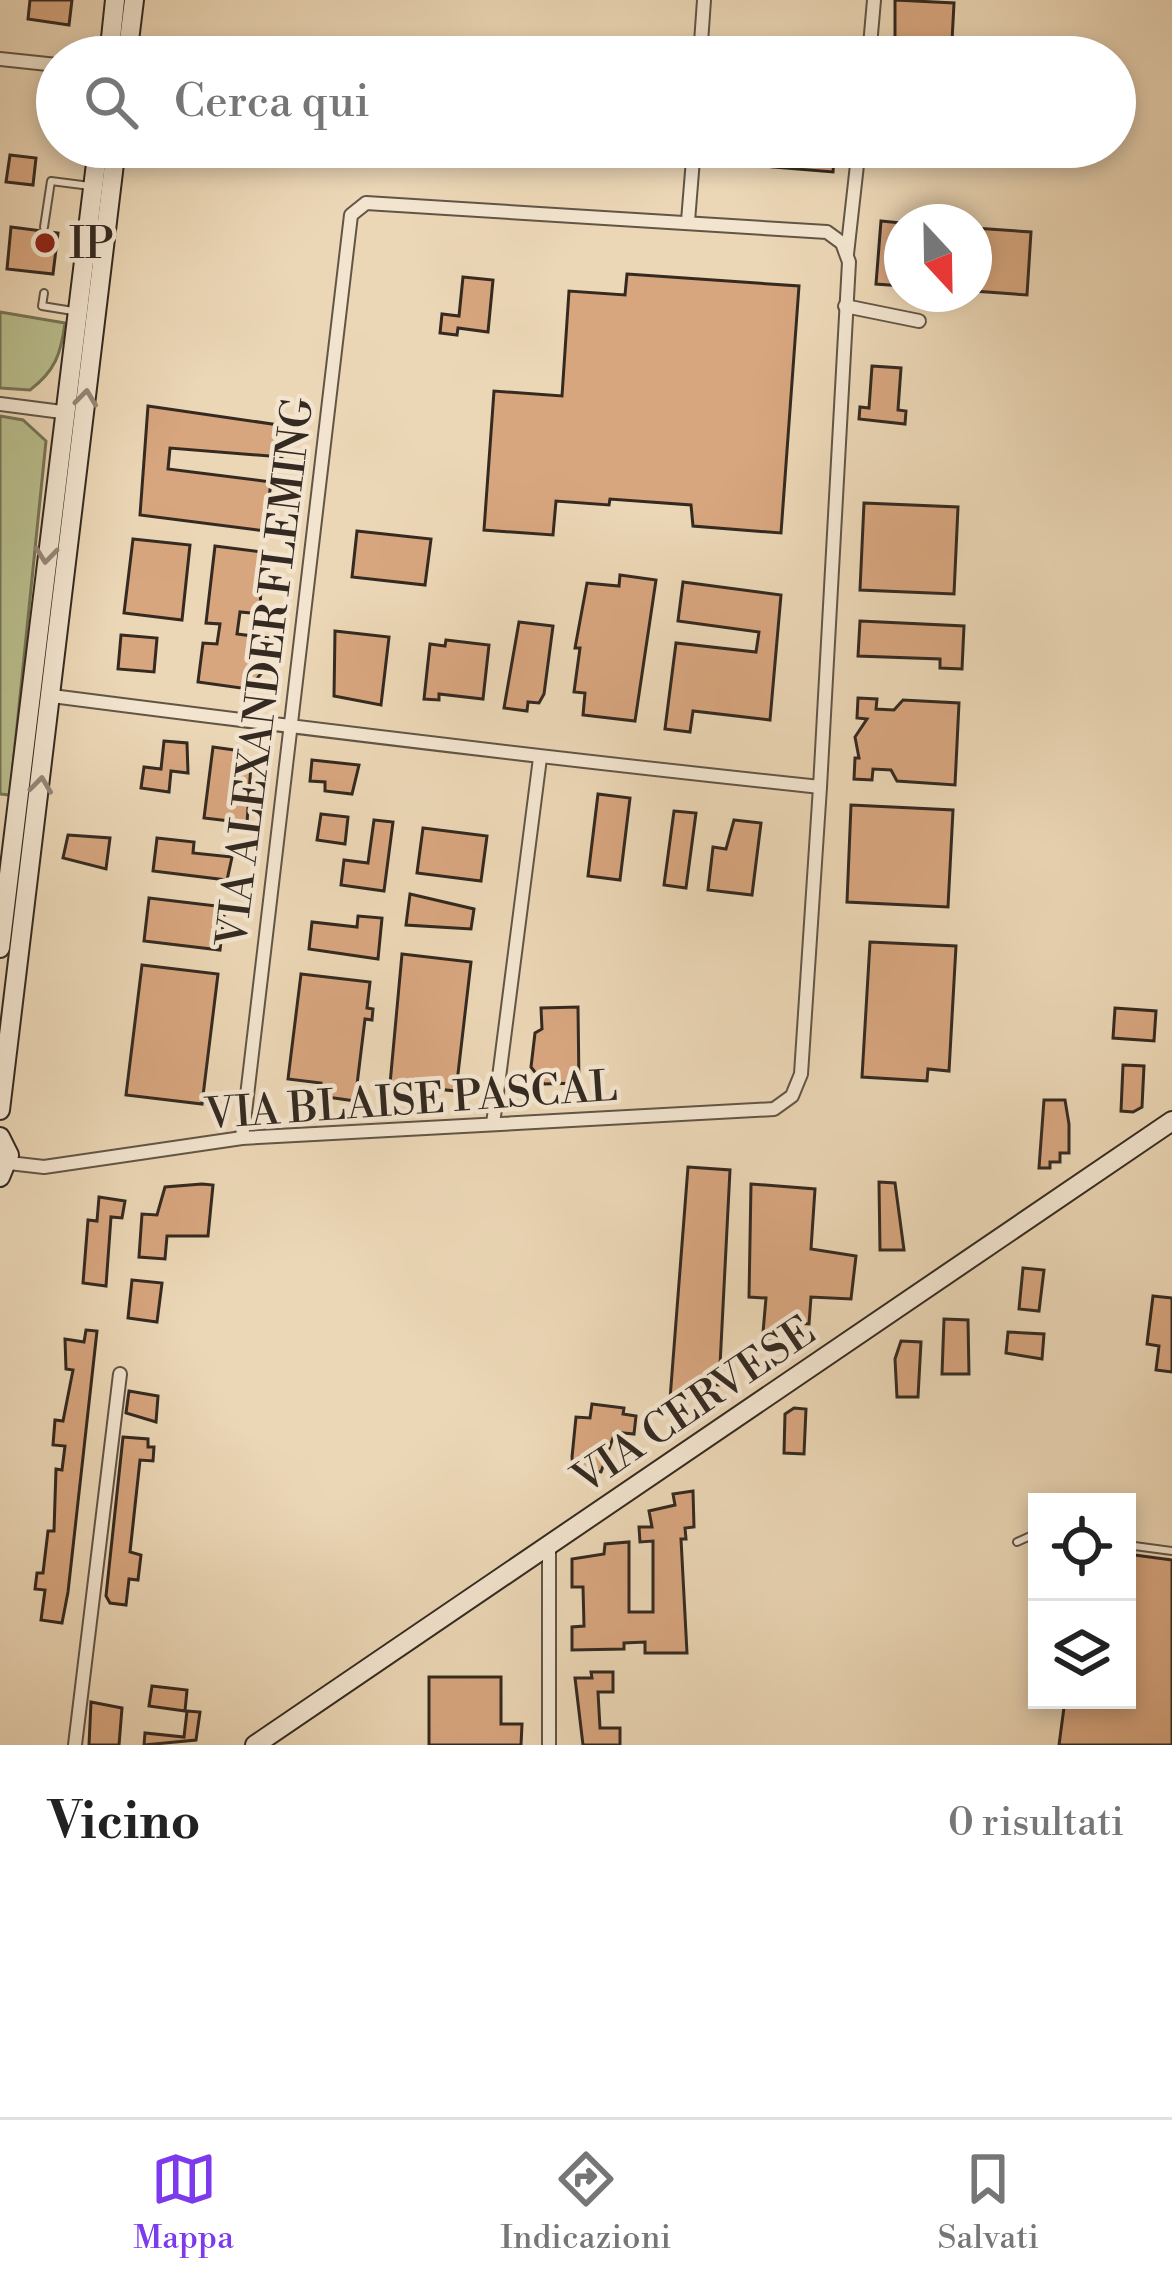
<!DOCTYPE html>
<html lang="it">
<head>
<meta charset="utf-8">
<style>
  body { margin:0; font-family:"Libre Bodoni",serif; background:#f2f2f2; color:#222 }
  .controls { position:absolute; right:36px; bottom:36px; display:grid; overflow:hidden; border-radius:0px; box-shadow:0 6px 18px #0003 }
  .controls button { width:108px; height:108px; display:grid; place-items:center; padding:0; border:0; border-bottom:3px solid #e0e0e0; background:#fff; color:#222; font:60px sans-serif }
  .compass { position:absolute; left:884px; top:204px; width:108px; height:108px; border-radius:50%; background:#fff; box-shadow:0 6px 18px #0003; rotate:158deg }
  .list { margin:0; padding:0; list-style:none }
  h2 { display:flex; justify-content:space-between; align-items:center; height:156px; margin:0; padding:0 48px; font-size:51px }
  h2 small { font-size:39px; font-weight:400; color:#767676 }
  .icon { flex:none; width:66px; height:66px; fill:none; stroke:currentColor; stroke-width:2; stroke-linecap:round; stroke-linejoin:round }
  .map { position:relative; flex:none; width:1172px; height:1745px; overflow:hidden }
  .search { position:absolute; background:#fff; box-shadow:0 6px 18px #0003; left:36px; right:36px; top:36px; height:132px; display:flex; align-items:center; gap:30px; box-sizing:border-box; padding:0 42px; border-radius:66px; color:#767676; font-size:45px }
  .sheet { height:372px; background:#fff }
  nav { display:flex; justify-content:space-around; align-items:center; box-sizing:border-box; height:168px; border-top:3px solid #e0e0e0; background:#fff; font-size:33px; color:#767676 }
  nav a { display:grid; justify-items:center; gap:6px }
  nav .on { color:#7c3aed }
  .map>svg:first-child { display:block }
  .green { fill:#b9bd8c; stroke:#767456; stroke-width:3 }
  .building { fill:#d7a57e; stroke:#342a21; stroke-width:3 }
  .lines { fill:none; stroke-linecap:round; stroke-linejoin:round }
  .lane-casing { stroke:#625546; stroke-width:10 }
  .street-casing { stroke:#625546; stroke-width:16 }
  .secondary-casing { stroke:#342a21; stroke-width:22 }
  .lane { stroke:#f2e4cf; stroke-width:6 }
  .street { stroke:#f2e4cf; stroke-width:12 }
  .secondary { stroke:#f2e4cf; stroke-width:18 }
  .oneway { stroke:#938778 }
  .poi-dot { fill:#8f2418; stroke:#f2e4cf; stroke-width:4.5 }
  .labels { text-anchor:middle; stroke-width:9; stroke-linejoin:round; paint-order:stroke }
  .poi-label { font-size:42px; fill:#342a21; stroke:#f2e4cf; text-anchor:start }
  .street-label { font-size:42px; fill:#342a21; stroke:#f2e4cf }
</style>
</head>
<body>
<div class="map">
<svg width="1172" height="1745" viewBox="0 0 1172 1745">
  <rect width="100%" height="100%" fill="#ebd6b5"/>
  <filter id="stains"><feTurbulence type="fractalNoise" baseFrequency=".00167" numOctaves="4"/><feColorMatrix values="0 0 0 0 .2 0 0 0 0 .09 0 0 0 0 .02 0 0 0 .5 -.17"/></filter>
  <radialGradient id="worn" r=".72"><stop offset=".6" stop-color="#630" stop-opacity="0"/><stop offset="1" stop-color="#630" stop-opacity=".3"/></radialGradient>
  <g class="green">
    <path d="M0,312l65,11c-4,31 -10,48 -35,67l-30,-2z"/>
    <polygon points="0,416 23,420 46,441 10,795 0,794"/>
  </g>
  <g class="building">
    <polygon points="30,0 72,0 69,25 28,19"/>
    <polygon points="895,0 954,3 952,41 916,39 915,55 895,54"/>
    <polygon points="810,147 835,147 833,172 772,167 773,153 810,156"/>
    <polygon points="10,155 36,158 33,185 6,182"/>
    <polygon points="881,221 902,223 902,286 876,284"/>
    <polygon points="11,227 58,233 53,274 7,269"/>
    <polygon points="974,228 1031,232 1027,295 974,291"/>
    <polygon points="627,274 799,286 781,533 693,526 691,505 610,499 609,505 556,501 553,535 484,530 494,391 562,396 569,291 625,295"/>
    <polygon points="463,277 493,280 488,332 458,328 457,335 440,333 442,314 459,316"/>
    <polygon points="872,366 901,368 898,410 906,411 905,424 859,419 860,407 869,408"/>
    <polygon points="148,406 286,426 282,457 170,448 168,469 271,482 265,531 140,515"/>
    <polygon points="864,503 958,507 954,594 860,590"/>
    <polygon points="357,531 431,539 425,585 352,577"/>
    <polygon points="133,539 190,545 182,620 124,613"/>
    <polygon points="215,546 262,552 260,614 240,612 237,634 269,638 265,669 248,689 198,682 203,643 217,644 220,624 206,623"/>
    <polygon points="620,575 656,580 635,721 583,715 585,693 574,692 580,648 575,648 587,583 619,586"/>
    <polygon points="683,582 781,595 770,720 693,711 690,732 665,729 676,643 756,652 759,632 678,621"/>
    <polygon points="860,621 964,626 962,669 940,668 940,659 858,656"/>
    <polygon points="519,622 553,626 544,694 539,703 528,702 527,711 504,708"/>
    <polygon points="335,631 389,637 381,705 334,696"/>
    <polygon points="121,635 157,638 154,672 118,669"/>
    <polygon points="446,640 489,645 483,699 439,694 439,700 424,699 430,644 445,646"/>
    <polygon points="858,698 877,699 876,709 894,710 903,700 959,703 955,785 897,781 891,770 873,769 872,780 854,779 855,758 859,758 855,737 867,719 857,718"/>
    <polygon points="164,741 187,743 188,773 171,771 169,792 141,788 144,767 161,769"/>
    <polygon points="213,747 241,751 251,764 247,823 204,818"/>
    <polygon points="312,760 359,765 352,794 325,791 325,782 310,781"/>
    <polygon points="598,794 630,798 620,880 588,876"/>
    <polygon points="851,805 953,810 948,907 847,902"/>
    <polygon points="674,811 696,813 686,888 664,885"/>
    <polygon points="321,814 348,817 345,844 317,840"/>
    <polygon points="374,820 393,822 384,891 341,885 344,860 368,863"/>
    <polygon points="734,820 761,823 752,895 708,890 713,847 726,849"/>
    <polygon points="423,828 487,836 481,881 417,873"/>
    <polygon points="68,835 110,838 106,869 63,858"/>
    <polygon points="157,838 194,842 193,853 232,857 227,880 153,871"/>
    <polygon points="410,894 474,909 471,929 406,925"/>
    <polygon points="149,898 225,907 220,950 144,941"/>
    <polygon points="358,916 382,918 378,959 309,949 312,922 357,927"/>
    <polygon points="870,942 956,946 949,1071 928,1069 927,1081 862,1077"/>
    <polygon points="402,954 471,962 456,1091 390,1084"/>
    <polygon points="142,965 218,974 202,1104 126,1095"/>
    <polygon points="301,974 370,982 367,1008 373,1009 372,1020 365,1019 355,1101 320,1096 321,1083 288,1079"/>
    <polygon points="578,1007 579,1083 544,1084 531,1067 535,1033 542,1029 541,1008"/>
    <polygon points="1115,1008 1156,1011 1154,1041 1113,1038"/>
    <polygon points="1123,1065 1144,1066 1142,1107 1133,1112 1121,1111"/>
    <polygon points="1044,1100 1065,1100 1069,1124 1069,1153 1060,1153 1060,1162 1050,1162 1050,1168 1039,1168"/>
    <polygon points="688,1167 730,1170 719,1385 701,1384 701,1395 689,1394 688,1400 670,1399"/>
    <polygon points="879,1182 895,1183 904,1250 880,1250"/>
    <polygon points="202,1184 213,1185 208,1236 167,1236 165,1259 139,1257 142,1214 157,1215 165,1187"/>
    <polygon points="751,1184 815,1189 811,1249 856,1256 851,1299 811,1297 809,1324 795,1323 794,1333 777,1331 776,1345 762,1344 766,1298 749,1297"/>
    <polygon points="99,1197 125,1201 122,1218 111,1217 106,1286 83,1283 88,1220 97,1221"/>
    <polygon points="1023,1268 1044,1270 1039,1311 1019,1309"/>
    <polygon points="132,1280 162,1283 157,1322 128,1318"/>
    <polygon points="1153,1296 1172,1298 1172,1372 1156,1370 1159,1346 1147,1344"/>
    <polygon points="944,1319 968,1320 969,1374 942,1374"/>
    <polygon points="86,1330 97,1331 68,1592 62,1623 41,1620 45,1590 35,1589 37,1573 43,1573 48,1531 54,1531 56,1469 62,1470 65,1446 53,1445 55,1420 63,1421 73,1370 66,1369 65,1339 84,1342"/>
    <polygon points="1008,1332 1044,1334 1042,1359 1006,1353"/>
    <polygon points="901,1341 921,1342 918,1397 897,1397 895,1359"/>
    <polygon points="129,1391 158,1396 156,1422 126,1413"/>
    <polygon points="592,1404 624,1408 623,1414 636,1416 634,1434 615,1432 601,1472 573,1469 572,1457 576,1417 590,1418"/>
    <polygon points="794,1408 806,1409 804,1454 784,1453 785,1414"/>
    <polygon points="123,1437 148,1439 148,1447 154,1447 153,1461 140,1460 130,1552 141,1555 138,1580 129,1579 126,1605 110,1603 106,1596"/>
    <polygon points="693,1491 694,1527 685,1528 686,1539 681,1539 687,1653 645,1653 645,1642 624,1643 624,1649 572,1650 572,1627 584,1626 583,1587 572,1587 572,1559 604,1554 605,1544 629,1542 629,1612 653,1612 653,1541 640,1542 639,1527 652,1527 649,1511 675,1505 673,1494"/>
    <polygon points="1127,1554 1172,1560 1172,1745 1059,1745 1065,1700 1127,1700"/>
    <polygon points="591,1672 613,1672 613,1692 598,1692 600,1728 620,1728 620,1745 583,1745 575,1678 592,1678"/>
    <polygon points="429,1677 501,1677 501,1724 522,1724 521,1745 429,1745"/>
    <polygon points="152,1686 187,1690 185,1711 149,1706"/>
    <polygon points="91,1702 122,1708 119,1745 89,1745"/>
    <polygon points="187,1711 200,1712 196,1740 144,1745 145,1733 184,1737"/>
  </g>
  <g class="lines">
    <defs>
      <g id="lane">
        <polyline points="44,227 51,181 90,186"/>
        <polyline points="44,293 42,306 73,311"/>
        <polyline points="1017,1542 1037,1533"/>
        <polyline points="1127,1545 1172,1551"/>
      </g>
      <g id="street">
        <polyline points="700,57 704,0"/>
        <polyline points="869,57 874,0"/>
        <polyline points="0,59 57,65"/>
        <polyline points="688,221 694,147"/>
        <polyline points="847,254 859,147"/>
        <polyline points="845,306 919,321"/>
        <polyline points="0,404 62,412"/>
        <path d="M52,696c256,33 512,64 768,91l29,-525 -7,-19 -15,-11 -461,-29 -15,12 -109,923"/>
        <polyline points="493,1124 540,758"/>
        <polyline points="9,1163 44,1167 242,1138 774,1109 792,1096 801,1074 820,787"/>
        <polyline points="75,1745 120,1374"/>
        <polyline points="549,1745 549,1546"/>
      </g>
      <g id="secondary">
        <polyline points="109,57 115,0"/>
        <polyline points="127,57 134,0"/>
        <polyline points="0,948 98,147"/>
        <polyline points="0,1110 116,147"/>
        <polyline points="0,1137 9,1155 0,1177"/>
        <polyline points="255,1745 1172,1121"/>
      </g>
    </defs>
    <use href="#lane" class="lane-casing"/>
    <use href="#street" class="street-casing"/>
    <use href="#secondary" class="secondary-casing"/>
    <use href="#lane" class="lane"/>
    <use href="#street" class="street"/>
    <use href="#secondary" class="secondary"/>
  </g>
  <defs><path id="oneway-chevron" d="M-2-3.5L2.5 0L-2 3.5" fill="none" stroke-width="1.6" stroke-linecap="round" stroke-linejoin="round" transform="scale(3)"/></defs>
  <g class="oneway">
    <use href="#oneway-chevron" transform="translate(86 398) rotate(-83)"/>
    <use href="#oneway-chevron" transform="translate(46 555) rotate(96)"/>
    <use href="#oneway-chevron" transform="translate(41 785) rotate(-83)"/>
  </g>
  <circle class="poi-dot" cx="45" cy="243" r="12"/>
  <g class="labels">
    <g class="poi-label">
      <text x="69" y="258">IP</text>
    </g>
    <g class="street-label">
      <text transform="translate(264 672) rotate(-83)" y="15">VIA ALEXANDER FLEMING</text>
      <text transform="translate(411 1099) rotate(-4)" y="15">VIA BLAISE PASCAL</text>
      <text transform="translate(693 1404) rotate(-34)" y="15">VIA CERVESE</text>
    </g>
  </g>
  <rect width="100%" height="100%" filter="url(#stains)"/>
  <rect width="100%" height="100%" fill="url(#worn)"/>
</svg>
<div class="controls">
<button><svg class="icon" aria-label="locate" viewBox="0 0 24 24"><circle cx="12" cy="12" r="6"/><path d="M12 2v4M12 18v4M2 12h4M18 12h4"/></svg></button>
<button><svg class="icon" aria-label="layers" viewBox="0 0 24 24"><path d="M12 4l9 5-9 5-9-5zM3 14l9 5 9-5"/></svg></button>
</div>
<svg class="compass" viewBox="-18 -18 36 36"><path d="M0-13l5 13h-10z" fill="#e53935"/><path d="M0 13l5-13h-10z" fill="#767676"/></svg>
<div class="search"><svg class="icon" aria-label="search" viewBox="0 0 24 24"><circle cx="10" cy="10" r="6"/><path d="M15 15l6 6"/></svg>Cerca qui</div>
</div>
<section class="sheet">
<h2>Vicino<small>0 risultati</small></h2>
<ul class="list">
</ul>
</section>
<nav>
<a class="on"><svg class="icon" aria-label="map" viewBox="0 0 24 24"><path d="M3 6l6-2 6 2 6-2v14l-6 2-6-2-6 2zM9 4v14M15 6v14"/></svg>Mappa</a>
<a><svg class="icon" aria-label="directions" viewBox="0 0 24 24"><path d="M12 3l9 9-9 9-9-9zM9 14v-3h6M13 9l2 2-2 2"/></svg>Indicazioni</a>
<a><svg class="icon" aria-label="saved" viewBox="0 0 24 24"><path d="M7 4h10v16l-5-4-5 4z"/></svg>Salvati</a>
</nav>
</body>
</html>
